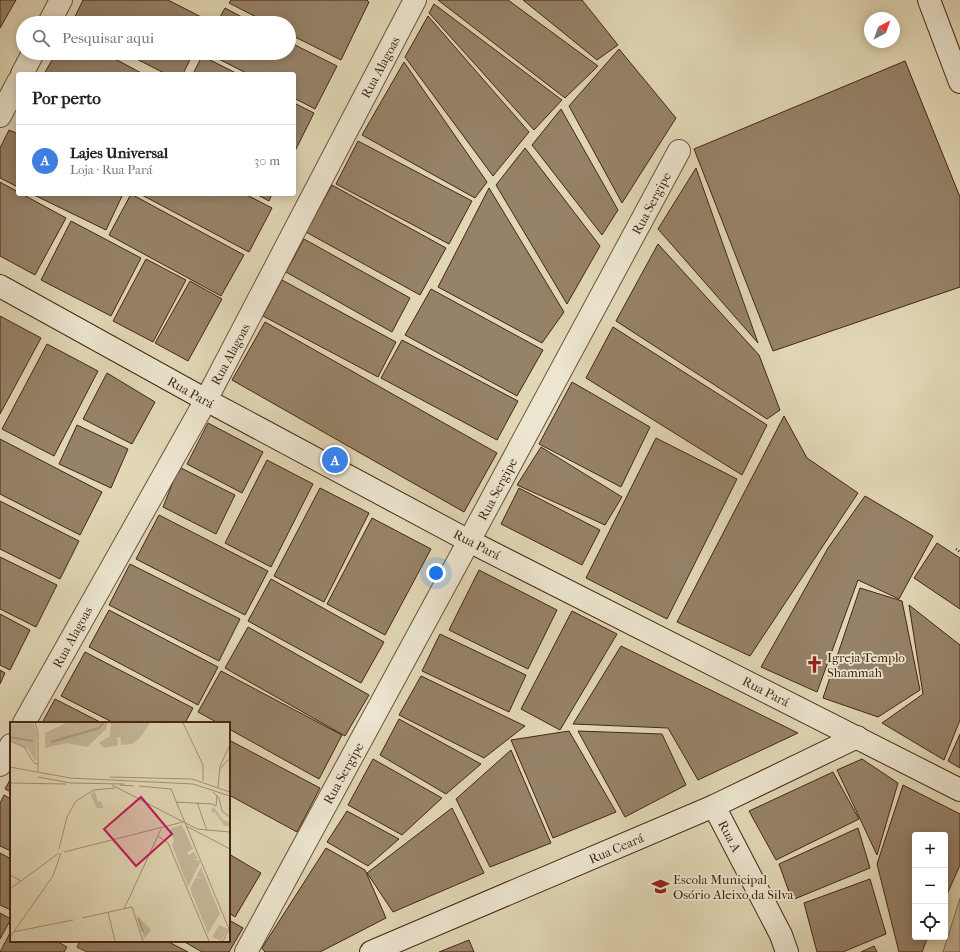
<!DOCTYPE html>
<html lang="pt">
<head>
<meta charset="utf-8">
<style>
  body { margin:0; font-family:"IM FELL French Canon",serif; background:#f6f6f6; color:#222 }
  .controls { position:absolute; right:12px; bottom:12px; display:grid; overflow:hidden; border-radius:4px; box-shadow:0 2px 10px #0003 }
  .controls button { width:36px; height:36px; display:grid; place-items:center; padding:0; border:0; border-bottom:1px solid #e0e0e0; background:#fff; color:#222; font:20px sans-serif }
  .compass { position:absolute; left:864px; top:12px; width:36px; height:36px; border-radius:50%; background:#fff; box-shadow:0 2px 10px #0003; rotate:41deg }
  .you { position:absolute; left:436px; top:573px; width:14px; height:14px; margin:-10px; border:3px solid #fff; border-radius:50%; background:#1a73e8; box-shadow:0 0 0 6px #1a73e833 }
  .badge { display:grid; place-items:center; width:26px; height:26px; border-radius:50%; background:#8f2418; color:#fff; font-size:13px; font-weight:700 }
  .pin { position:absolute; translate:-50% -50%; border:2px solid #fff; box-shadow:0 1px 4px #0006 }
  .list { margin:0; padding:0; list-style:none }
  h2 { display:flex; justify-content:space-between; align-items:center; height:52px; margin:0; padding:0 16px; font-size:17px }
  h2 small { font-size:13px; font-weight:400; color:#767676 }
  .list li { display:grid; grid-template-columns:26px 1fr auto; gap:12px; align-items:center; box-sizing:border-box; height:72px; padding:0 16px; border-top:1px solid #e0e0e0 }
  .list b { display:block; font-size:15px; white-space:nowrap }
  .list p { margin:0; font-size:13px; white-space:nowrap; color:#767676 }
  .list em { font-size:13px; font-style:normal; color:#767676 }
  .icon { flex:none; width:22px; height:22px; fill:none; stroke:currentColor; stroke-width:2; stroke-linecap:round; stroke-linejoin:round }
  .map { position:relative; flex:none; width:960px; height:952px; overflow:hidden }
  .search { position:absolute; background:#fff; box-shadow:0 2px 10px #0003; left:16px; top:16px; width:280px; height:44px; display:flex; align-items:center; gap:10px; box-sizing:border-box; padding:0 14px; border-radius:22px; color:#767676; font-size:15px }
  .panel { position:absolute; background:#fff; box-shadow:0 2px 10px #0003; left:16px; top:72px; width:280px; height:124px; border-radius:4px }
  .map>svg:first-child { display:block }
  .green { fill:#c6b99a; stroke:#866f58 }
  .building { fill:#968268; stroke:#452515 }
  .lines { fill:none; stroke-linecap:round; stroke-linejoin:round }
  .street-casing { stroke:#6c523d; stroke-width:24 }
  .secondary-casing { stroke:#452515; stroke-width:24 }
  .path { stroke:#452515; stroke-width:2.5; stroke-dasharray:1 2; stroke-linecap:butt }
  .street { stroke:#ece5cf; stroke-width:22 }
  .secondary { stroke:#ece5cf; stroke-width:22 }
  .labels { text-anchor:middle; stroke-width:3.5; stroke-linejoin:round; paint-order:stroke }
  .street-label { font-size:13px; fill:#452515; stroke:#ece5cf }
  .poi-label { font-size:13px; fill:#452515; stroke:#ece5cf; text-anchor:start }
  .inset-river { fill:none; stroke:#ac9a7f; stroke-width:2 }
  .inset-road { fill:none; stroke:#a39075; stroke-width:1 }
  .view { fill:#c2185b; fill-opacity:0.15; stroke:#c2185b; stroke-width:2 }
  .inset-edge { fill:none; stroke:#452515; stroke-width:2 }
</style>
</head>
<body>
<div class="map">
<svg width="960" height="952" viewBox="0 0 960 952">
  <rect width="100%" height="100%" fill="#e1d7b5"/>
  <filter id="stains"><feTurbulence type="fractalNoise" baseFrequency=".005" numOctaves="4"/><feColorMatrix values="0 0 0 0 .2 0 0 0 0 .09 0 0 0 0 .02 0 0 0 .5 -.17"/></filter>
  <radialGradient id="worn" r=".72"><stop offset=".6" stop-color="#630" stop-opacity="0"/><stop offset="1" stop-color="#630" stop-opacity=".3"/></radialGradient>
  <polygon class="green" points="960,898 960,952 943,952"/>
  <g class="building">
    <polygon points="0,0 16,0 0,28"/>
    <polygon points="83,0 168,0 209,21 209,23 72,23"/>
    <polygon points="231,0 367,0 369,2 341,60 289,34 289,23 268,23 229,3"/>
    <polygon points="438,0 508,0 598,66 565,98"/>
    <polygon points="523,0 582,0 618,45 597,60"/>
    <polygon points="434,4 562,100 534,130 429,13"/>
    <polygon points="225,8 253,23 217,23"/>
    <polygon points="428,16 529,132 493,176 405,57"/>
    <polygon points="289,42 337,66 315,109 294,98 294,74 248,74 207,53 289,53"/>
    <polygon points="619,49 676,118 622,203 569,106"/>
    <polygon points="56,53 104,53 143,74 44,74"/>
    <polygon points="125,53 193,53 183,74 166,74"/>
    <polygon points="202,56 238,74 193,74"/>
    <polygon points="905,61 960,197 960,287 773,351 694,149"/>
    <polygon points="404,62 487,182 475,198 362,135"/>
    <polygon points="294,103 314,113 294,153"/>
    <polygon points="561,109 618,210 602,235 532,145"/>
    <polygon points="9,130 18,134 18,187 0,178 0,148"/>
    <polygon points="358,141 472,201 449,244 336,184"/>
    <polygon points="525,148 600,246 567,304 496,185"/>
    <polygon points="696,168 758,343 658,229"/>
    <polygon points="0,182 18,192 18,194 22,194 66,218 35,275 0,256"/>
    <polygon points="332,185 446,248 420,295 306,232"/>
    <polygon points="489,188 564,312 542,343 438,287"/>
    <polygon points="32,194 123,194 106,230"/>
    <polygon points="131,194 244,255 221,296 109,235"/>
    <polygon points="140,194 245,194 272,208 249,252"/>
    <polygon points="256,194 272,194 269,201"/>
    <polygon points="71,221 141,258 111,316 41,280"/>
    <polygon points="304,239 410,298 392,332 286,272"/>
    <polygon points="658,244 759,355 780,410 767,419 616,321"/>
    <polygon points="146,259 186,280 153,342 113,321"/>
    <polygon points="282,280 396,342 378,377 263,316"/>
    <polygon points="190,281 222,299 188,361 155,343"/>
    <polygon points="431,289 543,350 517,396 405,335"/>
    <polygon points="0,316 41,338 0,414"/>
    <polygon points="265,322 497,453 464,512 232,380"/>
    <polygon points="613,327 767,425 742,475 586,378"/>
    <polygon points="402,340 518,401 497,440 381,378"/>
    <polygon points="47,344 98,371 54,456 2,429"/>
    <polygon points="107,373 155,402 132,444 83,419"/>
    <polygon points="572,382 650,427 621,487 539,444"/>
    <polygon points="784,416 807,458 858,493 750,656 677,622"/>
    <polygon points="208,423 263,452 242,493 187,464"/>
    <polygon points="77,425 128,449 111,488 59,464"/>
    <polygon points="656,438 737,479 667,619 586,578"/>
    <polygon points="0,439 102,492 80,535 0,494"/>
    <polygon points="541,447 622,497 605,525 517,485"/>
    <polygon points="267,460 313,484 271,567 225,543"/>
    <polygon points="179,467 235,495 216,534 163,507"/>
    <polygon points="320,488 369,513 324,602 274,576"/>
    <polygon points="519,488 600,530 582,565 501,524"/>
    <polygon points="865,496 933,536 899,599 858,580 817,692 761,667 828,548"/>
    <polygon points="0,501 79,541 60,579 0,549"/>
    <polygon points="159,515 268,571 245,615 136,559"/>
    <polygon points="372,518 431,549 385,635 327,604"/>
    <polygon points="937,543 960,558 960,609 914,578"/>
    <polygon points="0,557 57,585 36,627 0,609"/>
    <polygon points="130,564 240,619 219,661 109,605"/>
    <polygon points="479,570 557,610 528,669 449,630"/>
    <polygon points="271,579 384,642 361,683 248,621"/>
    <polygon points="860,588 902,601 920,690 878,717 823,698"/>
    <polygon points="909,605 960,645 960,720 944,760 882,723 923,694"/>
    <polygon points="109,610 218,667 198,705 89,647"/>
    <polygon points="572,611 617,634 560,730 521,709"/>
    <polygon points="0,614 30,630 10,670 0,665"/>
    <polygon points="248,627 369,695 345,736 225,668"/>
    <polygon points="440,634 526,675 509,712 422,671"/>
    <polygon points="621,646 798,733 698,780 668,728 573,724"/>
    <polygon points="85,652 193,708 185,723 114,723 61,696"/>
    <polygon points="0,670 5,673 0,684"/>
    <polygon points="221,671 342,735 319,779 229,729 229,723 218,723 198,712"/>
    <polygon points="421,676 525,726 484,758 399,715"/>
    <polygon points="55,699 102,723 42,723"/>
    <polygon points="399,719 481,764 446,794 380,755"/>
    <polygon points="569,731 616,812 553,838 511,740"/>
    <polygon points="578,731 662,734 686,785 625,817"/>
    <polygon points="960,734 960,768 948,761"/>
    <polygon points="229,740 320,788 297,832 229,795"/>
    <polygon points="511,750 551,843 490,867 456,799"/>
    <polygon points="373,759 442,798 402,835 348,805"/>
    <polygon points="862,759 898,783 877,855 837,770"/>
    <polygon points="833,772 859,819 776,860 749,811"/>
    <polygon points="11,778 11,792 5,789"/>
    <polygon points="903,785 960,814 960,865 945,899 945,835 915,835 915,937 928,937 922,952 899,952 877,864"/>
    <polygon points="4,795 11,799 11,851 0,846 0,803"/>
    <polygon points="452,808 484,873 393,912 367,873"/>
    <polygon points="347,811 399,839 368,866 327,842"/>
    <polygon points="858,828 870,868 792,900 779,864"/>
    <polygon points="326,848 365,870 386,918 320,952 265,952 262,948"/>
    <polygon points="0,853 11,859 11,910 0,905"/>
    <polygon points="229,854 261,873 235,917 229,913"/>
    <polygon points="870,879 886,934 843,952 817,952 804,903"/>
    <polygon points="0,913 11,919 0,939"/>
    <polygon points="229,920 243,928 229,952 202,952 183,941 229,941"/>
    <polygon points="11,931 11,941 56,941 67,947 64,952 0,952"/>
    <polygon points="469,940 474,952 439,952"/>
    <polygon points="80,941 167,941 188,952 87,952 77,947"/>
    <polygon points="874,946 877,952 861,952"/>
  </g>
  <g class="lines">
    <defs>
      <g id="street">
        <polyline points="49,23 61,0"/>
        <polyline points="22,74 33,53"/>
        <polyline points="0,116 18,82"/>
        <polyline points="24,723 206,400 415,0"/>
        <polyline points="0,765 11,745"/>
        <polyline points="246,952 469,541 679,151"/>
      </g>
      <g id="secondary">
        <polyline points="929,0 960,82"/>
        <polyline points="0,286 206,400 469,541 960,790"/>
        <polyline points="714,806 781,935 787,952"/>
        <polyline points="371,952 714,806 857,737"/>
      </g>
    </defs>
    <use href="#street" class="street-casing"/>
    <use href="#secondary" class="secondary-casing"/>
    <polyline class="path" points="956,549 960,552"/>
    <use href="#street" class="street"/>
    <use href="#secondary" class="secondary"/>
  </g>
  <defs>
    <symbol id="church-bare" viewBox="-9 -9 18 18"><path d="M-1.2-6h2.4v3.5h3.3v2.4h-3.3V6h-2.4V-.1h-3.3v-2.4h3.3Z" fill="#8f2418" stroke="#ece5cf" stroke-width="2.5" paint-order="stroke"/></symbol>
    <symbol id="school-bare" viewBox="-9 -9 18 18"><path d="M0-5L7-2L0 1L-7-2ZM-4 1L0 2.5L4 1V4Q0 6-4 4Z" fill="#8f2418" stroke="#ece5cf" stroke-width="2.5" paint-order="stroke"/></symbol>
  </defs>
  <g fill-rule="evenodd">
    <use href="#church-bare" x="802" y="652" width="25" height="25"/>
    <use href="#school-bare" x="648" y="874" width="25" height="25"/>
  </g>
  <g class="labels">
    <g class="street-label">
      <text transform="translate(380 67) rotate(-62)" y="5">Rua Alagoas</text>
      <text transform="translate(651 203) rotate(-62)" y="5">Rua Sergipe</text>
      <text transform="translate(230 354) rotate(-62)" y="5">Rua Alagoas</text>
      <text transform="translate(191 392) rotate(29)" y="5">Rua Pará</text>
      <text transform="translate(497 489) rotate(-62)" y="5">Rua Sergipe</text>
      <text transform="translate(477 544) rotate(27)" y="5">Rua Pará</text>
      <text transform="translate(72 637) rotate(-61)" y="5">Rua Alagoas</text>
      <text transform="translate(766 691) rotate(27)" y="5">Rua Pará</text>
      <text transform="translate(343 773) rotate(-61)" y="5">Rua Sergipe</text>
      <text transform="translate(730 836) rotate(63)" y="5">Rua A</text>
      <text transform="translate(616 848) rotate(-23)" y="5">Rua Ceará</text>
    </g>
    <g class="poi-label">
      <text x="827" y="662">Igreja Templo<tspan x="827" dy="15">Shammah</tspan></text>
      <text x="673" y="884">Escola Municipal<tspan x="673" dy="15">Osório Aleixo da Silva</tspan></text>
    </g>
  </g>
  <g transform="translate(10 722)">
    <rect width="220" height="220" fill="#e1d7b5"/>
    <path d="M23,1l4,9 -1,30 -8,-13 -18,-8v-17zM56,1h84l-11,16 -8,5 -10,1 -1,-12v4h-3l1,8 -14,3 -5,-5 11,-7 1,-13h-4l-1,6 -19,18 -21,-4 -21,5v-15zM85,70l3,10 3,-1 2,7h-6l-7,-14zM204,85l9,13 7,2v4h-6l-9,-14 -2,1 -2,-3zM172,103l11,24 -6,3 2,3 5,-4 4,8 -6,1h7l1,3 -12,24 -16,-42 2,-4 -4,-11 1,-2zM191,145l19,47 -12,19 -18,-44 5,-11h8l-7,-1zM126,192l15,16 -7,9 -2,-10zM209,203l9,4 -7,12 -9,-4z" fill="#c6b99a"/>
    <path class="inset-river" d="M0,15l23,4M41,20l48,-14 4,-5M128,196l5,14"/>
    <path class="inset-road" d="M25,1l3,9v39M173,1l20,42v16M0,19l14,6 10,16 4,1M0,45l60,11 123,6 37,12M210,47l10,-11M28,55l33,6 53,1M100,55l82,2 38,13M0,61l56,1M102,63l85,44 33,3M110,63l14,1M129,64l32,3 58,140M208,66l2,-22 10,-21M203,70l6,6 3,13 8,6M166,80l36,2 4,2 1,-11M187,80l10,29M176,104l44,23M148,114l10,7 41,98M49,127l8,-32 9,-16 18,-11 21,-2M54,130l119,-30M0,153l11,6M0,167l49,-36M114,187l37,-80M98,190l7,29M72,196l50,-11 11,34M3,210l60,-12M0,215l43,-61 8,-23M213,219l6,-12"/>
    <path class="view" d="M131,75l31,37 -36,32 -32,-37z"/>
    <rect width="220" height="220" class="inset-edge"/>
  </g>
  <rect width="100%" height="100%" filter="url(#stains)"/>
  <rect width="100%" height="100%" fill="url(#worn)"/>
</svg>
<div class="controls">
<button>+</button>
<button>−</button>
<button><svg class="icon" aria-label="locate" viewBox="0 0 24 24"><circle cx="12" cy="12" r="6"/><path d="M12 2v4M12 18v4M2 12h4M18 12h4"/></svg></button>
</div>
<svg class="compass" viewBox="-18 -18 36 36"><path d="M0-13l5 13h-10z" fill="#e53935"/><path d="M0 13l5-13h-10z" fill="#767676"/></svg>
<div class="you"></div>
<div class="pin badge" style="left:335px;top:460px;background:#3f7fe0">A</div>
<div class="search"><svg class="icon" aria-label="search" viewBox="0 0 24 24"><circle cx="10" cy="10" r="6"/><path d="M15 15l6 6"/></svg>Pesquisar aqui</div>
<section class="panel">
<h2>Por perto<small></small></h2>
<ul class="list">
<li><span class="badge" style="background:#3f7fe0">A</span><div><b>Lajes Universal</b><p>Loja · Rua Pará</p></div><em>30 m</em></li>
</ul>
</section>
</div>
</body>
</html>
